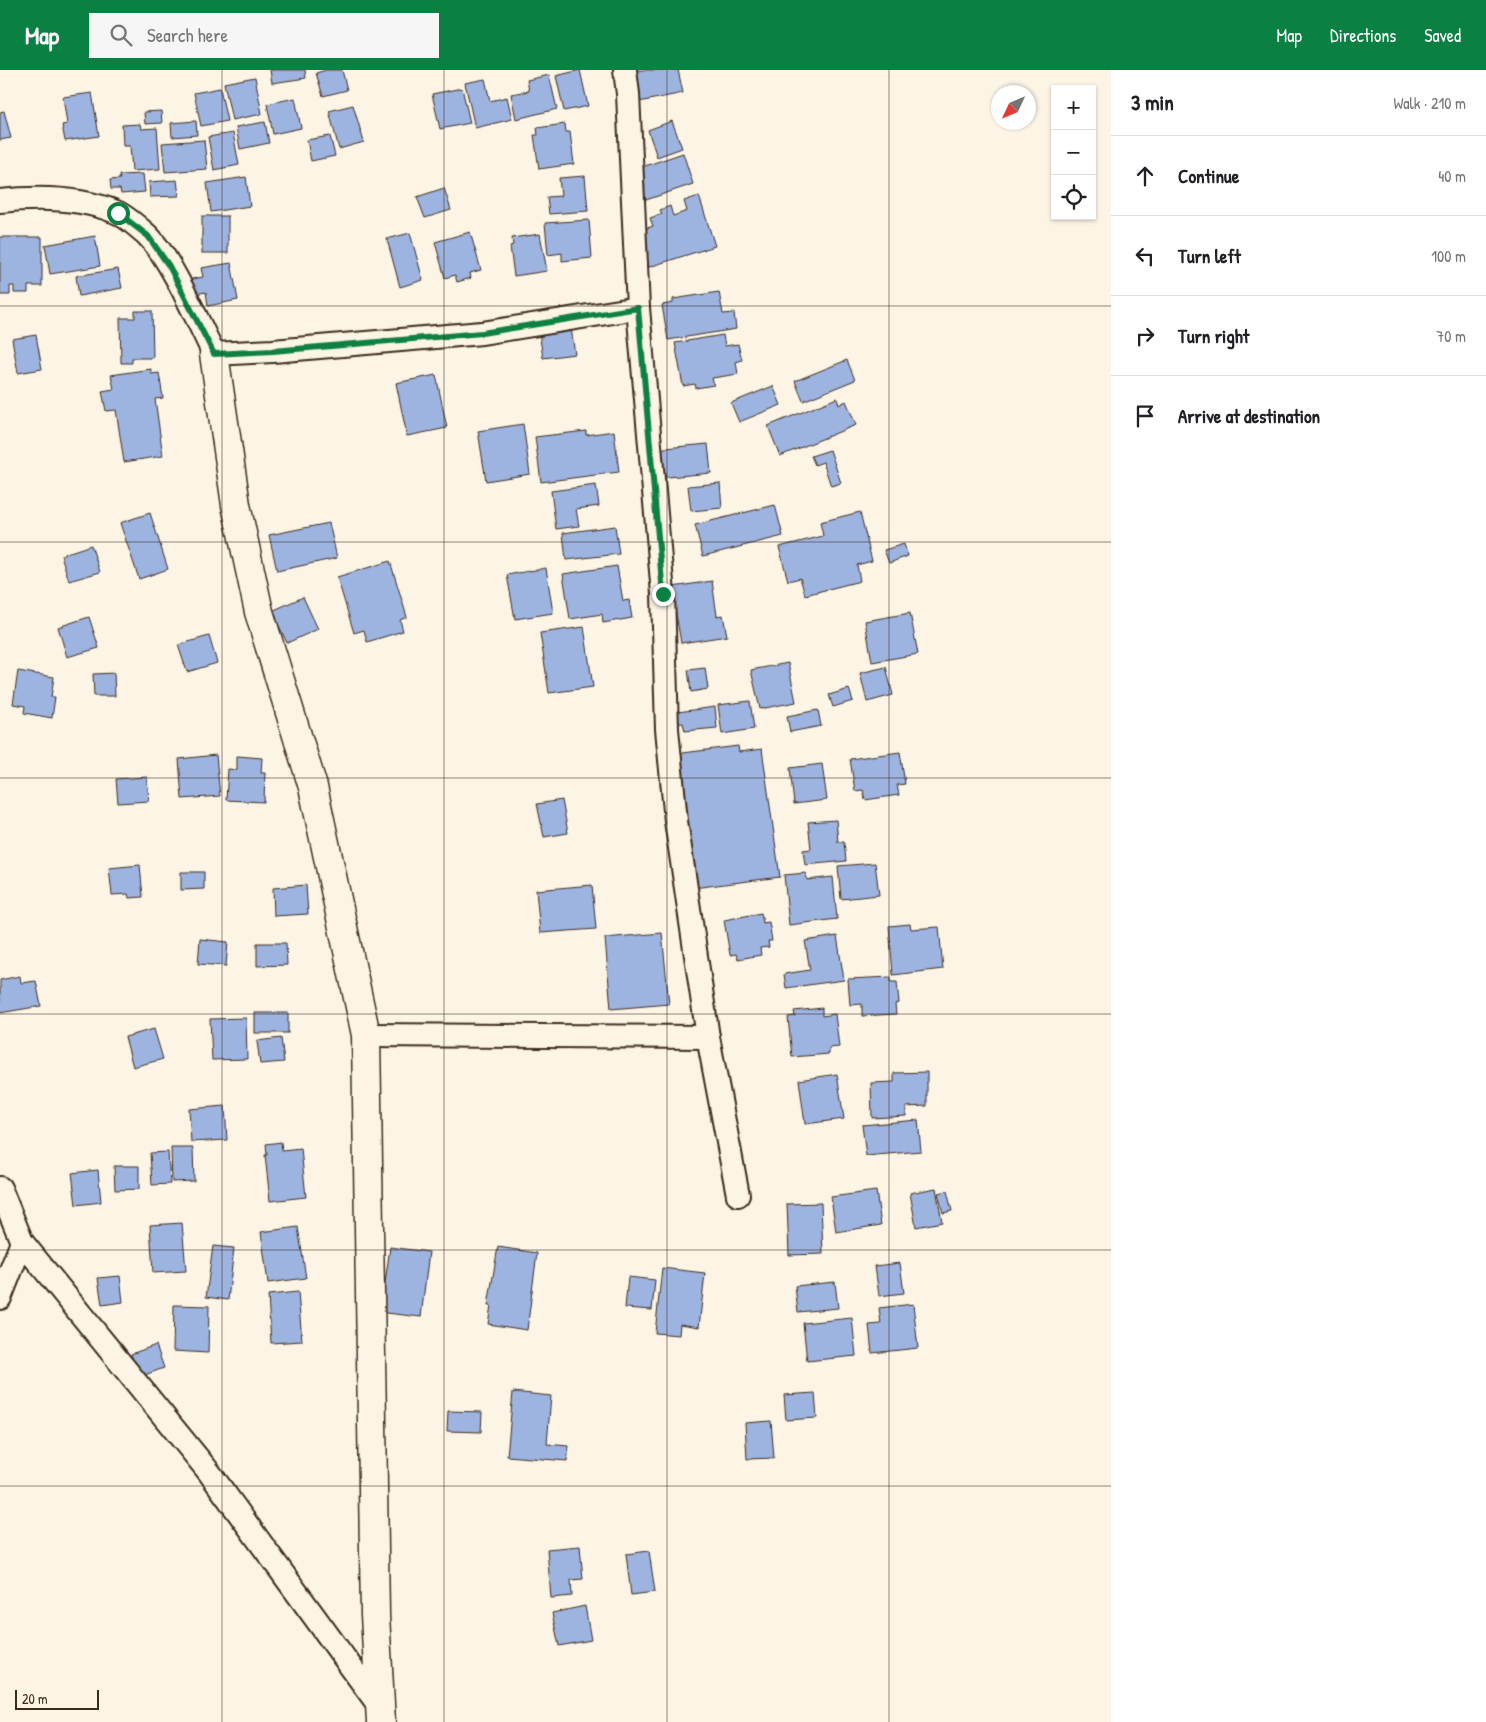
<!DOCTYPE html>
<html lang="en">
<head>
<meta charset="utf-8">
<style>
  body { margin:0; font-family:"Patrick Hand",sans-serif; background:#f6f6f6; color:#202124 }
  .controls { position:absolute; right:15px; top:15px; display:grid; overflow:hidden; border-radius:0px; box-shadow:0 1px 4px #0004 }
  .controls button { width:45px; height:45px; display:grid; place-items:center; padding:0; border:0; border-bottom:1px solid #e0e0e0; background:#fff; color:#202124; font:25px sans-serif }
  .compass { position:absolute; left:991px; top:15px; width:45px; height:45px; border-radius:50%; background:#fff; box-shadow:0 1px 4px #0004; rotate:226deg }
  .scale { position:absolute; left:15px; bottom:12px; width:84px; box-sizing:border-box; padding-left:5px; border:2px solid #3b2a1e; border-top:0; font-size:14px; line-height:18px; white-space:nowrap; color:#3b2a1e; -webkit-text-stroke:4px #fcf5e5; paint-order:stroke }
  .stop { position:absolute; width:15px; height:15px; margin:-11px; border:4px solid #0b8043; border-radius:50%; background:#fff }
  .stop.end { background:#0b8043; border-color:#fff; box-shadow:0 1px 5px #0008 }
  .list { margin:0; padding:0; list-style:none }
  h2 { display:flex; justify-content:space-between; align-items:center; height:65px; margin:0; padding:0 20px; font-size:21px }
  h2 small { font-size:16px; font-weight:400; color:#757577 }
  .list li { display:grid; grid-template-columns:32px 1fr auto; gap:15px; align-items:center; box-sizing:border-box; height:80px; padding:0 20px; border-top:1px solid #e0e0e0 }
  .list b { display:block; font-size:19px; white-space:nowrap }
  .list em { font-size:16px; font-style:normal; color:#757577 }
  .icon { flex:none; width:28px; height:28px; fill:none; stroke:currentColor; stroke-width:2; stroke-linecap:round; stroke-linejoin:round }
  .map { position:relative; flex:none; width:1111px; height:1652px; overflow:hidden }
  header { display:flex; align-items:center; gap:30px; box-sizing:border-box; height:70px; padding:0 25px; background:#0b8043; color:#fff }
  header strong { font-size:24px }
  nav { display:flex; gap:28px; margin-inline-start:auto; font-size:18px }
  .search { width:350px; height:45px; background:#f6f6f6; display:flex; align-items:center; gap:12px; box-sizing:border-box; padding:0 18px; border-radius:0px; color:#757577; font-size:19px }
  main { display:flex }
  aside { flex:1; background:#fff }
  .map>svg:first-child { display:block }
  .building { fill:#9db4e1; stroke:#3b2a1e }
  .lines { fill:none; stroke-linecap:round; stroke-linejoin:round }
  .minor-casing { stroke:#3b2a1e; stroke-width:26 }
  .tertiary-casing { stroke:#3b2a1e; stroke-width:31 }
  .minor { stroke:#fcf5e5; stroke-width:22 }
  .tertiary { stroke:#fcf5e5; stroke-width:28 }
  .route { stroke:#0b8043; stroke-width:6 }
  .grid { fill:none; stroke:#3b2a1e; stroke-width:1; stroke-opacity:0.55 }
</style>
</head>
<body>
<header>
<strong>Map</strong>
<div class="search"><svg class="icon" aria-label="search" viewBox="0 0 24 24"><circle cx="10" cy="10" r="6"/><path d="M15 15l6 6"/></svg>Search here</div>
<nav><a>Map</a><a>Directions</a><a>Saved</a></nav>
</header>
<main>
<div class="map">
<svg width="1111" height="1652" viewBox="0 0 1111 1652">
  <rect width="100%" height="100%" fill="#fcf5e5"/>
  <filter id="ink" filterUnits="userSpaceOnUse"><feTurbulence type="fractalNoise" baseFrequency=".02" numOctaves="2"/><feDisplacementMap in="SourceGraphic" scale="10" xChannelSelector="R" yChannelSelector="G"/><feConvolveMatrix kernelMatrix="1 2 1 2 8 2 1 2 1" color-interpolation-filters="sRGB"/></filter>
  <g filter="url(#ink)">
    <g class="building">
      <polygon points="270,0 305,0 306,8 272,13"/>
      <polygon points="326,0 342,0 347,20 323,26 316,3"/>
      <polygon points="580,0 588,36 564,41 556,6"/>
      <polygon points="634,0 678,0 683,23 639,32"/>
      <polygon points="549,5 557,39 516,49 511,24 529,21 527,10"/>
      <polygon points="255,7 262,44 232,50 224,13"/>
      <polygon points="485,9 490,31 507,27 512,49 475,58 465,13"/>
      <polygon points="220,18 227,51 201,56 194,23"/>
      <polygon points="462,18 470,53 440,59 432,24"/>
      <polygon points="92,23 99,66 65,71 62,55 67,54 63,27"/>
      <polygon points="295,28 301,58 273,64 267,34"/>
      <polygon points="353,35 364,72 339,79 329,41"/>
      <polygon points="4,41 11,68 0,70 0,42"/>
      <polygon points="161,41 162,53 145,54 144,42"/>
      <polygon points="196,51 197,65 172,67 171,53"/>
      <polygon points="672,51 682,78 657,87 648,60"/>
      <polygon points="265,52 269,73 240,79 236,57"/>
      <polygon points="140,54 141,59 157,58 160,99 132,101 130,76 123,76 122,55"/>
      <polygon points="565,54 566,62 570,62 574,94 539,99 534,65 538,65 537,58"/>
      <polygon points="233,63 239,95 214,100 208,67"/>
      <polygon points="330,66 335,86 311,91 307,70"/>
      <polygon points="204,70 207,99 165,102 162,73"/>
      <polygon points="683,83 693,114 646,130 636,99"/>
      <polygon points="143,104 145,122 121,124 120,119 111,119 110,110 120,109 119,105"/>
      <polygon points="585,106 588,141 549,144 547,127 561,126 559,108"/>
      <polygon points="246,107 250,136 211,142 207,113"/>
      <polygon points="177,110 179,126 150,127 149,112"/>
      <polygon points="444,118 451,140 425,148 417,127"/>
      <polygon points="699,126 715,176 649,197 638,161 653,156 650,148 662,144 660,140 670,136 673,146 687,141 684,131"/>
      <rect x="202" y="146" width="26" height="37"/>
      <polygon points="589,150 592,188 562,191 562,183 548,185 545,153"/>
      <polygon points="470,162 481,200 470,203 471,208 457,212 455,205 445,208 435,172"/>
      <polygon points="410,163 423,210 400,217 387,169"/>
      <polygon points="540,164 547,201 514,206 510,176 513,175 512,168"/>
      <polygon points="95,166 100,196 50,204 45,175"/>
      <polygon points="0,167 42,167 42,216 28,216 28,223 14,223 14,216 10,216 10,225 0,225"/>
      <polygon points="231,193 238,230 208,236 206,222 195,224 192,209 203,207 201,198"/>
      <polygon points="118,199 122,218 79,226 76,206"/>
      <polygon points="719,222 723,244 734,243 736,259 668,270 662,235 673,233 673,229"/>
      <polygon points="135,241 152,241 153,288 132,288 132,293 121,293 120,248 135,248"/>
      <polygon points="571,258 575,284 543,288 539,262"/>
      <polygon points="36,265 42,299 18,303 12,269"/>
      <polygon points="723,265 725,276 738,274 742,290 736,292 738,304 712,308 714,315 696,318 695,314 683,316 675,273"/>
      <polygon points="847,290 855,310 803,331 795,311"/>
      <polygon points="151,299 151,304 159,303 163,328 155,329 163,386 124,392 116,340 106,341 102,321 114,319 111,305"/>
      <polygon points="436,305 447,358 407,366 396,313"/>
      <polygon points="773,316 781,335 739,352 731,333"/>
      <polygon points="837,328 839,335 846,331 856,355 780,386 768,356"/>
      <polygon points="523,354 530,404 486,411 478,361"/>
      <polygon points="586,361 586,365 614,361 619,402 541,412 535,367"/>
      <polygon points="708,374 711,403 657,408 654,379"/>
      <polygon points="830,380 841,413 831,416 823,392 815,395 811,386"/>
      <polygon points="720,413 722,438 691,441 688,416"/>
      <polygon points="596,415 599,436 576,439 579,456 556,459 551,421"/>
      <polygon points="775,435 783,466 703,486 695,455"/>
      <polygon points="860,442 872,491 857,495 860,511 805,525 800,508 788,511 779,477 823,466 820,452"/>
      <polygon points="150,443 168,499 139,509 120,453"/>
      <polygon points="329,453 337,488 277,501 269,465"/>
      <polygon points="615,456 619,484 566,490 563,463"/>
      <polygon points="904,474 908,486 889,493 884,480"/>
      <polygon points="91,475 100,502 69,511 61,485"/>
      <polygon points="390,491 407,547 400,550 403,561 367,572 364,560 354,563 337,507"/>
      <polygon points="617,496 623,531 629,530 632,548 603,553 602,544 570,549 563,504"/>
      <polygon points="546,498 553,543 515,549 507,505"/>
      <polygon points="712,511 717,546 723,545 727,566 681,573 675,538 669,539 666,518"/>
      <polygon points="303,527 318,559 287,573 272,541"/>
      <polygon points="910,543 918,584 872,592 865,551"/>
      <polygon points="89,547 99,578 67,587 58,557"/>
      <polygon points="584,557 593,617 549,623 540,563"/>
      <polygon points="209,566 217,593 187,602 178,575"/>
      <polygon points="788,593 796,632 760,639 751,600"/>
      <polygon points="886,597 893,625 867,632 860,603"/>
      <polygon points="705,598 708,619 691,622 688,600"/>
      <polygon points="18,601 54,607 51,627 55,627 52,648 24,643 25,636 13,634"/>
      <polygon points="114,603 115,626 94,626 93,604"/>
      <polygon points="849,619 853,631 833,637 829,625"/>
      <polygon points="750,631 754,659 722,664 718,635"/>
      <polygon points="715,637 717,658 685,661 683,653 671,654 670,643"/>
      <polygon points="818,640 821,656 790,662 787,646"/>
      <polygon points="738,676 739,682 762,679 780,807 693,818 675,684"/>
      <polygon points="900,682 905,714 897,715 899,725 865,730 863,720 855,721 850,689"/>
      <polygon points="216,685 220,726 182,729 179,689"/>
      <polygon points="237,686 262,688 261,703 265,703 264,732 226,730 228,699 237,700"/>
      <polygon points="822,694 827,730 794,734 790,698"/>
      <polygon points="147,707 149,731 118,733 116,709"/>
      <polygon points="562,730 568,763 544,767 537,734"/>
      <polygon points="836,750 838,772 844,772 846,791 805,795 803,780 811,779 808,752"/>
      <polygon points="875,793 879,825 841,829 838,796"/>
      <polygon points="140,795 143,827 129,828 128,824 112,825 109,798"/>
      <polygon points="181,802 204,802 204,819 181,820"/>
      <polygon points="806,803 807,810 833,807 837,849 789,855 784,805"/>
      <polygon points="306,815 308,844 274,846 273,818"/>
      <polygon points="592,815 596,859 540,863 536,820"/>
      <polygon points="761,843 763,853 769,852 772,871 768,871 769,877 760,878 761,885 738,889 736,884 730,885 724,850"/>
      <polygon points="910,854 911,859 939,857 943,899 893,905 889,856"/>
      <polygon points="662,863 669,934 611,939 605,868"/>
      <polygon points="837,866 844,910 786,918 784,904 810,900 805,871"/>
      <polygon points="200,869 228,872 226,896 198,894"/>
      <polygon points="257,873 286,873 287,895 257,896"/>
      <polygon points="20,906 21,913 36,911 41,936 0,943 0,910"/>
      <polygon points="891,907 891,912 897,912 899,933 895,934 896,944 862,946 862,934 850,935 848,909"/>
      <polygon points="822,938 822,946 835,944 839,977 829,978 829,984 792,987 788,947 795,946 794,941"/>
      <rect x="255" y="943" width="33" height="20"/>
      <polygon points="246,948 247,989 212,990 210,949"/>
      <polygon points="154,959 163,989 133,997 125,967"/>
      <polygon points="281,968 284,992 260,994 257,971"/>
      <polygon points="927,1002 927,1036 906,1037 906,1046 872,1048 871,1013 894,1012 894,1003"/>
      <polygon points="837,1004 844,1049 805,1054 799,1010"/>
      <polygon points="225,1036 227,1070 191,1072 189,1039"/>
      <polygon points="918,1050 921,1081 866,1086 862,1055"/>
      <polygon points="281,1072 282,1081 301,1079 306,1127 270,1131 265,1085 267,1085 266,1074"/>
      <polygon points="171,1078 193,1078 194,1111 172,1112"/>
      <polygon points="168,1082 170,1114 152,1115 150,1083"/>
      <polygon points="114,1096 139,1096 139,1119 115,1120"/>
      <polygon points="98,1100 101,1132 76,1135 72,1103"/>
      <polygon points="936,1118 942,1152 916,1157 910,1123"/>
      <polygon points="876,1121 881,1155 836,1162 831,1127"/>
      <polygon points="947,1121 952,1141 943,1143 938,1123"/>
      <polygon points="821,1133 823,1184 789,1185 787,1134"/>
      <polygon points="182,1153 186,1201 153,1203 150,1155"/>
      <polygon points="298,1157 306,1208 268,1213 261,1162"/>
      <polygon points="213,1176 234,1178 228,1230 206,1227"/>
      <polygon points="390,1177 429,1182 421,1247 378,1242 383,1228"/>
      <polygon points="498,1177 537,1183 527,1260 488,1254 491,1235 488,1235"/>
      <polygon points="900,1193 904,1223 879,1226 875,1196"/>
      <polygon points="662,1198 705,1203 699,1257 680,1254 679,1265 655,1263"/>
      <polygon points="120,1206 123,1232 102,1235 98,1208"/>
      <polygon points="628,1207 655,1210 652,1240 625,1238"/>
      <polygon points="835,1212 838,1238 798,1242 795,1216"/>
      <polygon points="298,1222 302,1271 271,1273 268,1225"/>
      <polygon points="913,1234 918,1278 872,1283 869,1255 881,1254 879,1238"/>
      <polygon points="174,1235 209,1236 208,1283 173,1281"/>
      <polygon points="852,1248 856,1286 807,1291 803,1253"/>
      <polygon points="156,1275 164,1298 139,1307 131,1284"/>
      <polygon points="513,1322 551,1326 547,1374 568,1376 567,1391 507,1386"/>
      <polygon points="815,1323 817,1348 786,1350 784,1325"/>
      <polygon points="448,1341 482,1342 481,1362 447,1361"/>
      <polygon points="771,1351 774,1388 747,1389 745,1353"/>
      <polygon points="580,1476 583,1509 571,1510 572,1526 551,1528 547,1479"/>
      <polygon points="649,1481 655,1522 631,1525 626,1484"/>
      <polygon points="585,1536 591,1570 559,1576 552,1543"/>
    </g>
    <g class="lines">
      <defs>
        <g id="minor">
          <polyline points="625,0 628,24 638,238 663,524 667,659 676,751 708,967 738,1125"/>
          <path d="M0,131c37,-4 81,-3 116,11 10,4 23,16 31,23 24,23 51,87 67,119l59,-3 209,-18 156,-25"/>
          <polyline points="366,965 708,967"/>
          <polyline points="0,1118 22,1172 209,1402 383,1641"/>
          <polyline points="0,1228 22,1172"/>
        </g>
        <polyline id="tertiary" points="214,284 236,435 259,542 313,717 366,965 375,1545 381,1652"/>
      </defs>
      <use href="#minor" class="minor-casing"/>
      <use href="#tertiary" class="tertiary-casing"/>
      <use href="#minor" class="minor"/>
      <use href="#tertiary" class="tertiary"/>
    </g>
  </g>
  <g class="lines" filter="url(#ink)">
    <polyline class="route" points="118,143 148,166 169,196 214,284 273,281 482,263 638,238 663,524"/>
  </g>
  <path class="grid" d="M222,0v1652M444,0v1652M667,0v1652M889,0v1652M0,236h1111M0,472h1111M0,708h1111M0,944h1111M0,1180h1111M0,1416h1111"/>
</svg>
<div class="controls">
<button>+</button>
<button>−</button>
<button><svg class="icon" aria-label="locate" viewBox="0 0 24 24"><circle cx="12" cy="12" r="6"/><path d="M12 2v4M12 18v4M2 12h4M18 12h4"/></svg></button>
</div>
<svg class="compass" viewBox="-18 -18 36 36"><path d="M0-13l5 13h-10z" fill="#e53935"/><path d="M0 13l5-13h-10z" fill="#757577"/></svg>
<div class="scale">20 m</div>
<div class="stop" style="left:118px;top:143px"></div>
<div class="stop end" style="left:663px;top:524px"></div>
</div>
<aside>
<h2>3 min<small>Walk · 210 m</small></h2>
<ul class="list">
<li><svg class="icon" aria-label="ahead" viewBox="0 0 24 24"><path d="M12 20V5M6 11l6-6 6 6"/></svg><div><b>Continue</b></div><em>40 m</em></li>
<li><svg class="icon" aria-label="left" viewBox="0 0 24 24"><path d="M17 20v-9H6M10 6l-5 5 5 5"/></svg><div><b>Turn left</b></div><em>100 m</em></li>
<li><svg class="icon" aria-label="right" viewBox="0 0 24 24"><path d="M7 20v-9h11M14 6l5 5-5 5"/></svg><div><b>Turn right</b></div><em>70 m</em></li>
<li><svg class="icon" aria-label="arrive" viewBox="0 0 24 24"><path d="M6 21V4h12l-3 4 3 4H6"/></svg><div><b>Arrive at destination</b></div></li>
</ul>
</aside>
</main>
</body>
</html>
